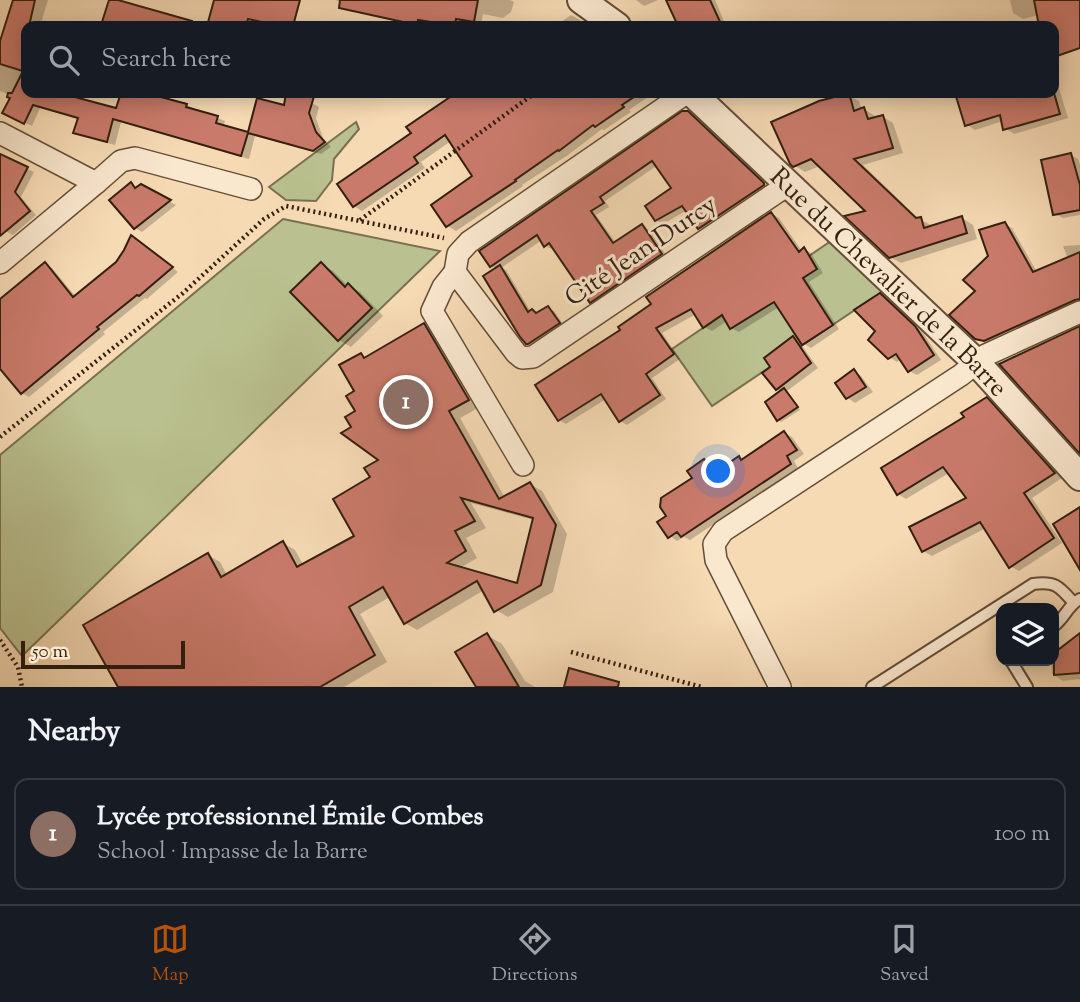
<!DOCTYPE html>
<html lang="en">
<head>
<meta charset="utf-8">
<style>
  body { margin:0; font-family:"Sorts Mill Goudy",serif; background:#242831; color:#f1f3f6 }
  .controls { position:absolute; right:21px; bottom:21px; display:grid; overflow:hidden; border-radius:14px; box-shadow:0 4px 18px #0003 }
  .controls button { width:63px; height:63px; display:grid; place-items:center; padding:0; border:0; border-bottom:2px solid #363941; background:#171b24; color:#f1f3f6; font:35px sans-serif }
  .scale { position:absolute; left:21px; bottom:18px; width:164px; box-sizing:border-box; padding-left:7px; border:4px solid #351f0f; border-top:0; font-size:19px; line-height:24px; white-space:nowrap; color:#351f0f; -webkit-text-stroke:5px #f9e7ce; paint-order:stroke }
  .you { position:absolute; left:719px; top:472px; width:24px; height:24px; margin:-18px; border:5px solid #fff; border-radius:50%; background:#1a73e8; box-shadow:0 0 0 10px #1a73e833 }
  .badge { display:grid; place-items:center; width:46px; height:46px; border-radius:50%; background:#b45309; color:#fff; font-size:23px; font-weight:700 }
  .pin { position:absolute; translate:-50% -50%; border:4px solid #fff; box-shadow:0 2px 7px #0006 }
  .list { margin:0; padding:0; list-style:none }
  h2 { display:flex; justify-content:space-between; align-items:center; height:91px; margin:0; padding:0 28px; font-size:30px }
  h2 small { font-size:23px; font-weight:400; color:#9ea1a6 }
  .list li { display:grid; grid-template-columns:46px 1fr auto; gap:21px; align-items:center; box-sizing:border-box; height:112px; margin:0 14px 14px; padding:0 14px; border:2px solid #363941; border-radius:14px }
  .list b { display:block; font-size:26px; white-space:nowrap }
  .list p { margin:0; font-size:23px; white-space:nowrap; color:#9ea1a6 }
  .list em { font-size:23px; font-style:normal; color:#9ea1a6 }
  .icon { flex:none; width:38px; height:38px; fill:none; stroke:currentColor; stroke-width:2; stroke-linecap:round; stroke-linejoin:round }
  .map { position:relative; flex:none; width:1080px; height:687px; overflow:hidden }
  .search { position:absolute; background:#171b24; box-shadow:0 4px 18px #0003; left:21px; right:21px; top:21px; height:77px; display:flex; align-items:center; gap:18px; box-sizing:border-box; padding:0 24px; border-radius:14px; color:#9ea1a6; font-size:26px }
  .sheet { height:217px; background:#171b24 }
  nav { display:flex; justify-content:space-around; align-items:center; box-sizing:border-box; height:98px; border-top:2px solid #363941; background:#171b24; font-size:19px; color:#9ea1a6 }
  nav a { display:grid; justify-items:center; gap:4px }
  nav .on { color:#b45309 }
  .map>svg:first-child { display:block }
  .green { fill:#bac08f; stroke:#78704f; stroke-width:2 }
  .shadow { fill:#0003; fill-rule:evenodd }
  .building { fill:#c97a6b; stroke:#351f0f; stroke-width:2; fill-rule:evenodd }
  .lines { fill:none; stroke-linecap:round; stroke-linejoin:round }
  .service-casing { stroke:#654e38; stroke-width:14 }
  .minor-casing { stroke:#654e38; stroke-width:24 }
  .tertiary-casing { stroke:#654e38; stroke-width:30 }
  .path { stroke:#351f0f; stroke-width:4.5; stroke-dasharray:2 3.5; stroke-linecap:butt }
  .service { stroke:#f9e7ce; stroke-width:10 }
  .minor { stroke:#f9e7ce; stroke-width:21 }
  .tertiary { stroke:#f9e7ce; stroke-width:26 }
  .labels { text-anchor:middle; stroke-width:6; stroke-linejoin:round; paint-order:stroke }
  .street-label { font-size:26px; fill:#351f0f; stroke:#f9e7ce }
</style>
</head>
<body>
<div class="map">
<svg width="1080" height="687" viewBox="0 0 1080 687">
  <rect width="100%" height="100%" fill="#f6dab4"/>
  <filter id="stains"><feTurbulence type="fractalNoise" baseFrequency=".00286" numOctaves="4"/><feColorMatrix values="0 0 0 0 .2 0 0 0 0 .09 0 0 0 0 .02 0 0 0 .5 -.17"/></filter>
  <radialGradient id="worn" r=".72"><stop offset=".6" stop-color="#630" stop-opacity="0"/><stop offset="1" stop-color="#630" stop-opacity=".3"/></radialGradient>
  <g class="green">
    <polygon points="356,122 359,129 334,159 332,180 316,201 286,200 269,187"/>
    <polygon points="283,219 440,251 22,656 0,628 0,455"/>
    <polygon points="831,241 883,291 712,406 672,349"/>
  </g>
  <g class="shadow">
    <polygon points="15,0 48,0 40,26 26,26 26,93 81,93 79,100 117,110 123,93 139,93 186,105 225,121 223,127 249,134 258,100 290,109 312,103 319,107 316,118 323,138 331,147 321,154 255,136 249,159 121,122 115,145 83,136 75,132 79,119 40,108 32,126 12,117 13,96 0,91 0,38 3,39"/>
    <polygon points="216,0 271,0 263,26 209,26"/>
    <polygon points="335,0 510,0 514,2 511,12 503,18 483,14 481,25 463,22 462,26 419,26 377,17 354,10 348,4"/>
    <polygon points="636,0 658,0 644,6"/>
    <polygon points="668,0 715,0 726,26 680,26"/>
    <polygon points="1010,0 1080,0 1080,23 1054,30 1054,26 1041,25 1039,15 1023,19 1013,13"/>
    <polygon points="156,13 202,26 151,26"/>
    <polygon points="571,15 580,20 584,26 555,26"/>
    <polygon points="1054,80 1057,82 1068,118 1014,134 1005,128 1003,121 975,130 967,125 957,93 1054,93"/>
    <polygon points="469,93 645,93 648,97 629,110 631,112 604,130 602,129 568,155 522,185 523,186 456,231 448,226 433,205 475,177 451,141 421,162 425,168 362,211 354,206 462,98"/>
    <polygon points="748,93 770,93 755,97"/>
    <polygon points="848,95 859,101 862,110 864,109 875,116 876,119 882,116 893,123 903,153 863,165 919,219 931,225 932,228 962,218 973,225 977,239 901,263 890,257 869,212 820,166 805,172 794,165"/>
    <polygon points="687,112 695,117 770,188 706,232 700,228 687,210 663,224 656,220 673,189 658,165 605,201 609,207 596,215 616,243 642,226 649,230 668,258 598,305 591,301 555,248 552,249 545,246 542,240 501,268 506,270 531,312 538,314 548,308 554,311 565,327 534,347 527,343 497,269 491,266"/>
    <polygon points="1071,155 1078,159 1080,165 1080,215 1063,218 1055,214"/>
    <polygon points="0,156 34,172 21,197 36,215 13,235 6,231 0,233"/>
    <polygon points="131,184 138,189 141,186 176,205 142,232 135,228 112,200"/>
    <polygon points="772,214 779,218 802,251 804,249 811,253 823,273 809,282 839,329 811,348 804,344 779,307 739,332 731,328 727,321 712,331 704,327 696,314 662,333 680,359 652,378 666,399 627,425 620,421 606,399 566,424 559,420 622,330"/>
    <polygon points="1004,224 1012,228 1037,272 1068,259 1063,246 1080,245 1080,305 993,345 985,343 976,338 978,291"/>
    <polygon points="138,241 178,272 147,299 145,298 103,332 105,334 29,397 22,393 0,366 0,302 45,265 52,268 76,297 117,263"/>
    <polygon points="321,265 333,271 348,286 360,292 383,316 351,347 339,340"/>
    <polygon points="880,295 888,299 923,333 941,360 917,375 909,371 901,359 897,362 889,357"/>
    <path d="M424,325l12,7 44,75 -20,11 45,80 25,-14 12,7 25,43 -14,58 -45,25 -12,-7 -12,-20 -67,40 -12,-7 -15,-26 -30,17 27,48 -43,25h-224l88,-132 12,7 7,13 56,-32 12,7 9,16 53,-30 15,-58 10,-18 -29,-32 4,-16v-20l4,-37 5,3zM471,503l63,17 -16,65 -58,-17 17,-10 -11,-20 20,-10z"/>
    <polygon points="793,339 800,343 818,368 787,391 800,410 781,422 778,420 783,392 777,389 772,368"/>
    <polygon points="854,371 861,376 873,392 855,403 848,398 837,383"/>
    <polygon points="987,399 995,404 1062,478 1032,498 1062,543 1019,571 1010,566 986,528 932,556 923,551 968,499 949,473 906,499 898,494 966,417"/>
    <polygon points="784,433 792,437 804,454 794,461 798,468 690,540 684,537 677,541 670,536 668,516 704,461 712,466 717,473 739,458 743,461"/>
    <polygon points="487,635 502,644 525,681 535,687 478,687"/>
    <polygon points="1080,636 1080,680 1079,679 1063,681 1052,674 1051,661 1054,661 1054,654"/>
  </g>
  <g class="building">
    <polygon points="13,0 35,0 29,26 26,26 26,93 72,93 71,96 116,108 121,93 146,93 187,104 186,107 218,116 216,123 248,132 257,98 284,105 286,93 315,93 309,113 316,132 325,142 313,151 248,133 241,156 113,119 107,142 73,133 78,118 33,105 24,124 2,113 10,98 7,97 8,93 12,93 23,71 0,64 0,41"/>
    <polygon points="109,0 118,0 192,21 191,26 120,26 102,22"/>
    <polygon points="214,0 300,0 293,26 279,26 248,19 246,26 207,26"/>
    <polygon points="340,0 478,0 474,22 456,19 455,26 418,20 417,25 339,8"/>
    <polygon points="666,0 710,0 722,26 678,26"/>
    <polygon points="1034,0 1080,0 1080,48 1054,57 1054,26 1039,26"/>
    <polygon points="456,93 640,93 622,105 624,107 595,127 593,125 559,151 558,150 515,180 516,181 446,227 431,205 472,176 445,135 414,157 418,163 353,207 337,184 411,133 406,127"/>
    <polygon points="849,93 854,111 864,107 868,119 883,115 893,148 854,159 916,218 921,217 924,228 962,216 967,233 889,258 844,216 865,211 811,159 793,167 790,164 771,122 819,101"/>
    <polygon points="955,93 1054,93 1060,114 1003,130 1000,115 965,126"/>
    <polygon points="682,111 688,111 764,183 764,185 698,229 682,206 655,221 645,206 671,188 652,161 600,197 604,203 591,211 613,243 642,224 662,254 590,303 549,243 544,247 537,235 490,267 479,251"/>
    <polygon points="1071,153 1080,185 1080,210 1053,215 1041,160"/>
    <polygon points="0,154 28,167 15,192 30,211 0,236"/>
    <polygon points="131,182 135,188 141,184 171,200 134,229 109,200"/>
    <polygon points="771,212 799,252 804,247 817,269 803,278 833,325 802,345 774,302 730,329 722,315 703,328 691,309 656,328 674,354 646,374 660,395 619,422 601,394 558,421 535,385 620,330 618,327 651,304 646,297"/>
    <polygon points="1005,222 1033,272 1080,252 1080,299 1075,300 984,341 975,339 949,315 975,291 963,280 988,256 979,230"/>
    <polygon points="131,235 173,267 139,296 137,295 97,327 99,329 21,394 0,369 0,299 45,262 73,297 116,262 124,250"/>
    <polygon points="321,262 345,287 348,283 372,308 338,341 290,292"/>
    <polygon points="500,265 528,312 532,309 536,313 548,306 560,323 528,344 526,344 520,337 483,276"/>
    <polygon points="880,293 915,326 934,355 908,372 896,354 888,359 868,340 875,331 854,310"/>
    <path d="M424,323l45,77 -20,11 50,88 31,-17 26,43 -15,60 -47,27 -17,-31 -73,43 -21,-37 -34,20 26,48 -55,32h-202l-35,-62 125,-72 13,24 62,-36 14,26 57,-31 -21,-37 37,-22 -6,-9 14,-8 -37,-27 10,-6 -6,-10 10,-6 -9,-15 8,-5 -15,-26 22,-12 3,5zM461,498l72,20 -16,65 -70,-20 19,-12 -11,-20 20,-10z"/>
    <polygon points="1080,326 1080,454 999,364"/>
    <polygon points="793,336 811,363 776,390 762,373 770,367 764,358"/>
    <polygon points="854,369 866,387 846,399 835,383"/>
    <polygon points="784,388 798,407 777,421 765,402"/>
    <polygon points="987,397 1055,473 1024,493 1054,538 1009,568 980,522 922,552 909,527 966,498 943,467 897,495 881,468 964,417 961,413"/>
    <polygon points="784,431 797,450 787,456 791,464 681,537 677,532 668,538 657,522 666,516 660,507 661,498 692,478 687,471 704,459 714,473 739,456 741,460"/>
    <polygon points="1080,507 1080,570 1053,524"/>
    <polygon points="487,633 519,687 476,687 455,652"/>
    <polygon points="1080,633 1080,673 1054,675 1054,653"/>
    <polygon points="569,668 619,682 618,687 564,687"/>
  </g>
  <g class="lines">
    <defs>
      <g id="service">
        <path d="M1054,626c11,-8 14,-21 26,-27"/>
        <polyline points="1011,661 1027,687"/>
        <path d="M872,687l161,-103c22,-3 26,2 40,18"/>
      </g>
      <g id="minor">
        <polyline points="686,93 469,242 458,254 455,272 516,353 522,358 533,357 789,184"/>
        <polyline points="0,133 96,183 0,263"/>
        <polyline points="96,183 121,161 135,158 251,189"/>
        <polyline points="455,272 443,287 432,311 523,465"/>
        <polyline points="780,687 716,560 714,544 723,531 961,375 986,355 1080,312"/>
      </g>
      <g id="tertiary">
        <polyline points="581,0 617,26"/>
        <path id="s1" d="M692,93l284,269 104,115"/>
      </g>
    </defs>
    <use href="#service" class="service-casing"/>
    <use href="#minor" class="minor-casing"/>
    <use href="#tertiary" class="tertiary-casing"/>
    <g class="path">
      <polyline points="360,220 535,93"/>
      <polyline points="0,437 183,293 264,219 286,206 444,238"/>
      <polyline points="0,640 18,667 22,687"/>
      <polyline points="571,652 702,687"/>
    </g>
    <use href="#service" class="service"/>
    <use href="#minor" class="minor"/>
    <use href="#tertiary" class="tertiary"/>
  </g>
  <g class="labels">
    <g class="street-label">
      <text transform="translate(640 250) rotate(-34)" y="9">Cité Jean Durcy</text>
      <text dy="9" stroke="none"><textPath href="#s1" startOffset="273">Rue du Chevalier de la Barre</textPath></text>
    </g>
  </g>
  <rect width="100%" height="100%" filter="url(#stains)"/>
  <rect width="100%" height="100%" fill="url(#worn)"/>
</svg>
<div class="controls">
<button><svg class="icon" aria-label="layers" viewBox="0 0 24 24"><path d="M12 4l9 5-9 5-9-5zM3 14l9 5 9-5"/></svg></button>
</div>
<div class="scale">50 m</div>
<div class="you"></div>
<div class="pin badge" style="left:406px;top:402px;background:#8d6e63">1</div>
<div class="search"><svg class="icon" aria-label="search" viewBox="0 0 24 24"><circle cx="10" cy="10" r="6"/><path d="M15 15l6 6"/></svg>Search here</div>
</div>
<section class="sheet">
<h2>Nearby<small></small></h2>
<ul class="list">
<li><span class="badge" style="background:#8d6e63">1</span><div><b>Lycée professionnel Émile Combes</b><p>School · Impasse de la Barre</p></div><em>100 m</em></li>
</ul>
</section>
<nav>
<a class="on"><svg class="icon" aria-label="map" viewBox="0 0 24 24"><path d="M3 6l6-2 6 2 6-2v14l-6 2-6-2-6 2zM9 4v14M15 6v14"/></svg>Map</a>
<a><svg class="icon" aria-label="directions" viewBox="0 0 24 24"><path d="M12 3l9 9-9 9-9-9zM9 14v-3h6M13 9l2 2-2 2"/></svg>Directions</a>
<a><svg class="icon" aria-label="saved" viewBox="0 0 24 24"><path d="M7 4h10v16l-5-4-5 4z"/></svg>Saved</a>
</nav>
</body>
</html>
